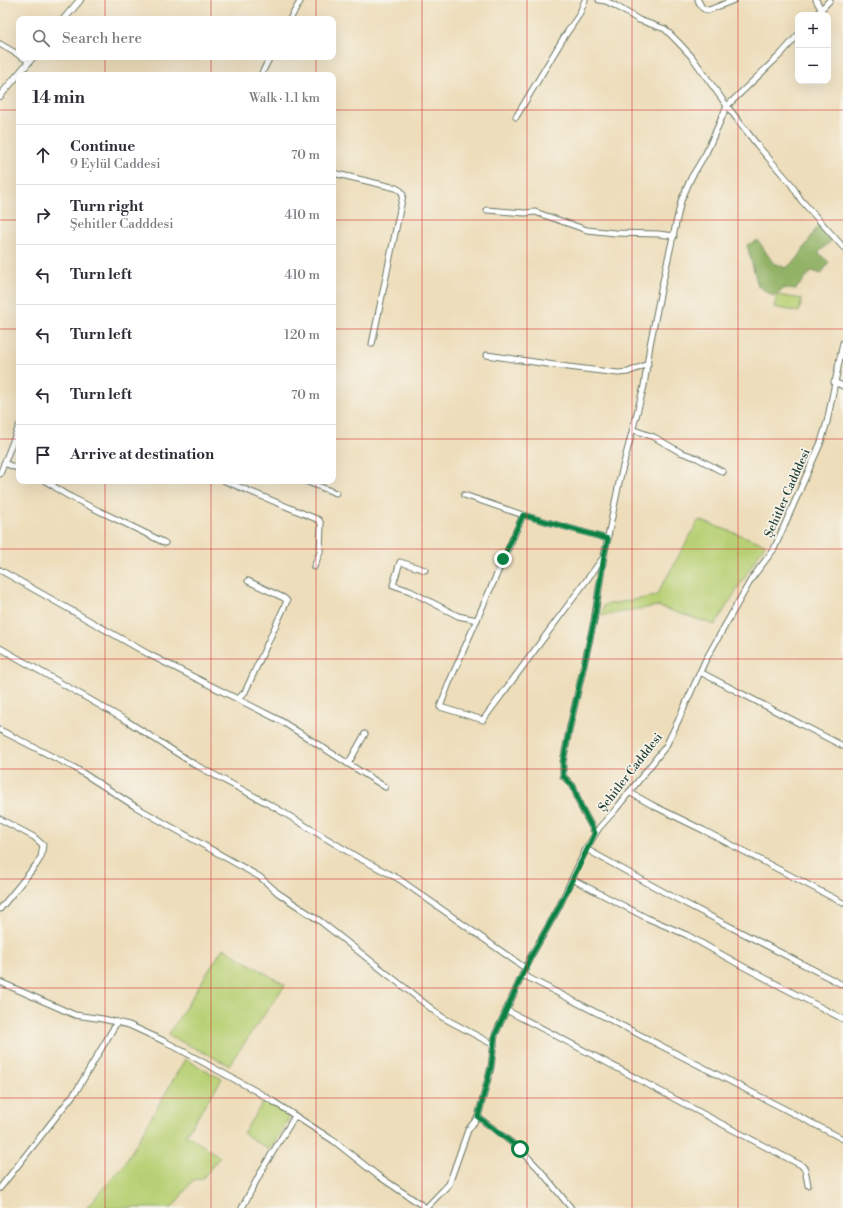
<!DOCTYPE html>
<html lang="en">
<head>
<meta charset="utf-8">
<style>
  body { margin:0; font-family:"Libre Bodoni",serif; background:#f2f2f3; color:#2b2b33 }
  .controls { position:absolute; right:12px; top:12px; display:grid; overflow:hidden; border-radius:8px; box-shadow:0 4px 16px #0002 }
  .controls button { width:36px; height:36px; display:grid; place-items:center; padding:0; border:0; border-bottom:1px solid #e1e1e2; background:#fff; color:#2b2b33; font:20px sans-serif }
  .stop { position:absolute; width:12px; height:12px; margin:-9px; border:3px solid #0b8043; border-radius:50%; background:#fff }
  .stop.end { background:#0b8043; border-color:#fff; box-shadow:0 1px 4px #0008 }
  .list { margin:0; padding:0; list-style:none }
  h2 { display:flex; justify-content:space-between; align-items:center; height:52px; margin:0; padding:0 16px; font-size:17px }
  h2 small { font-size:13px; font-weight:400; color:#7c7c81 }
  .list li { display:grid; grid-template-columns:26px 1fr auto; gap:12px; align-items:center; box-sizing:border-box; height:60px; padding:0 16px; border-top:1px solid #e1e1e2 }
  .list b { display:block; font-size:15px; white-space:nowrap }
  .list p { margin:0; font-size:13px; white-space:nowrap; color:#7c7c81 }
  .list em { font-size:13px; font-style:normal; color:#7c7c81 }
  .icon { flex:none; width:22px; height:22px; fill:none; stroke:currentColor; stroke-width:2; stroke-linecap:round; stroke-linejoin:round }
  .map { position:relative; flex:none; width:843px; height:1208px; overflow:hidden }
  .search { position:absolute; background:#fff; box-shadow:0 4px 16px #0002; left:16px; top:16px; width:320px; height:44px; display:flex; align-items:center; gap:10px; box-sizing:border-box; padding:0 14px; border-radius:8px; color:#7c7c81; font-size:15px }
  .panel { position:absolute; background:#fff; box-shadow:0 4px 16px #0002; left:16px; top:72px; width:320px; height:412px; border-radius:8px }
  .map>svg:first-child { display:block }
  .green { fill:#b8d075; stroke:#6c8654 }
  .forest { fill:#92b266; stroke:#58784d }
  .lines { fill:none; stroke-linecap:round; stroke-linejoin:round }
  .minor-casing { stroke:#677563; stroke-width:7 }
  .tertiary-casing { stroke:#677563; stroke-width:8 }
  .minor { stroke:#fff; stroke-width:5 }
  .tertiary { stroke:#fff; stroke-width:6 }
  .route { stroke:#0b8043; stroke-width:5 }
  .grid { fill:none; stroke:#d62828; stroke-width:1; stroke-opacity:0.55 }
  .labels { text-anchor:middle; stroke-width:3.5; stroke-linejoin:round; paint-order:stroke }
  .street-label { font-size:12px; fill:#1f3d34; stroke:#f7f3e8 }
</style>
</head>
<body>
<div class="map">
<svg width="843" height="1208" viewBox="0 0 843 1208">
  <rect width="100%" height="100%" fill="#f7f3e8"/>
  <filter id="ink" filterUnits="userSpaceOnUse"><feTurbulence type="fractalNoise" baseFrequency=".025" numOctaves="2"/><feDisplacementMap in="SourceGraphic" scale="8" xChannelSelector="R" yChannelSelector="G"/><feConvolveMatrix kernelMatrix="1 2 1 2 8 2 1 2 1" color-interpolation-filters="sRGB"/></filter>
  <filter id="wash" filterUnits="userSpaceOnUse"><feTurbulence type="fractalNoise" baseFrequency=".012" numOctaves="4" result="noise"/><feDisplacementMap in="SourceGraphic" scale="16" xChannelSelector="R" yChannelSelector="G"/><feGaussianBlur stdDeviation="0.9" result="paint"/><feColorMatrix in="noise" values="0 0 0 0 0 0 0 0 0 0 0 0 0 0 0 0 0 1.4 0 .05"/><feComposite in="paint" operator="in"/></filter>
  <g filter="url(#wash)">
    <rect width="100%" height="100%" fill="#edddba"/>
    <g class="green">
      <polygon points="777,295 802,299 799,312 774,307"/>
      <polygon points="699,520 765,544 715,625 657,606 601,616 604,605 656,596"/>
      <polygon points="223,948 285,985 229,1065 168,1035"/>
      <polygon points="185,1059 222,1079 186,1134 220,1157 202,1179 193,1180 172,1208 86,1208 124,1165"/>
      <polygon points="264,1101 290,1117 269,1150 243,1133"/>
    </g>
    <polygon class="forest" points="819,224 832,240 818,253 829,262 821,274 812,271 795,290 785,288 773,296 758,286 747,245 758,240 773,263 786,268 798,258"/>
  </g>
  <g filter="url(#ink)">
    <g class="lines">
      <defs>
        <g id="minor">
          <polyline points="599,0 606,1 616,6 639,20 665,29 678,42 692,57 727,106 758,146 791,184 801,200 843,247"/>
          <path d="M698,0c3,6 4,10 11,10l25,-10"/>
          <polyline points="816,0 821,9"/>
          <polyline points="816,15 830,0"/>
          <polyline points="290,19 301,0"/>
          <polyline points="0,44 19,55"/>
          <polyline points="22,57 29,61"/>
          <polyline points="261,75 270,57"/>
          <polyline points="516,117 564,37 579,15 585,0"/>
          <polyline points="333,173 396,188 401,191 403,195 372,344"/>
          <polyline points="487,210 525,213 535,212 587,230 615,233 659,234 674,236"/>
          <polyline points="487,355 568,367 618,373 628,372 648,364"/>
          <polyline points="834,382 843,386"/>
          <polyline points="634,430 654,437 680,452 697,458 723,472"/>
          <polyline points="4,463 19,469"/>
          <polyline points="0,474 19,426"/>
          <path d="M45,481c9,4 16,12 26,16 31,16 63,30 94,46"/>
          <polyline points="225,481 319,520 321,524 320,552 314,567"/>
          <polyline points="305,481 336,493"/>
          <polyline points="464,495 523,515 608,539"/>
          <polyline points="523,515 449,683 440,707 483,720 603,558"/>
          <polyline points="0,570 150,655 281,721 385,787"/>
          <polyline points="425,570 400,562 393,585 410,591 458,616 477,620"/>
          <polyline points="0,648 127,721 194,764 276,808 357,857 399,879 525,968"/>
          <polyline points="700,672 843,746"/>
          <polyline points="238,699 245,692 287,601 284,598 248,581"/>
          <polyline points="0,730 75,768 136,807 260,877 278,893 320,921 442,1017 494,1045"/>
          <polyline points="348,764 365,734"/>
          <polyline points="629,792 652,805 703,830 843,903"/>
          <polyline points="0,819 34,837 43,845 41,857 36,865 0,909"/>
          <polyline points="595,833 581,807 573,786 563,776 563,762 570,726 594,621 604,556 620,478 644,386 650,345 661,290 681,201 691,178 706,153 727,106 781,54 798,35"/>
          <polyline points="586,849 673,897 843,985"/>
          <polyline points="572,879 647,918 687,935 742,966 843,1019"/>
          <polyline points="523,975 843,1139"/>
          <polyline points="0,982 75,1015 103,1019 129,1025 166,1042 254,1090 274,1102 334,1141 377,1175 426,1208"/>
          <path d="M506,1010c99,50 196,105 295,155l4,4 3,16"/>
          <polyline points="478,1117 520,1149 540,1170 571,1208"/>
          <polyline points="0,1188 77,1090 117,1022"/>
          <polyline points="242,1208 263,1168 295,1116"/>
          <polyline points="426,1208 449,1184 468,1130 478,1117 491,1067 495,1035 530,958 558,909 586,849 599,828 616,809 666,746 678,721 705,661 752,578 774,549 821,442 827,422 843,343"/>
        </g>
        <g id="tertiary">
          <polyline points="64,19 80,0"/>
          <polyline points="0,96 33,57"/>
        </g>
      </defs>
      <use href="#minor" class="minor-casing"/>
      <use href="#tertiary" class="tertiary-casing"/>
      <use href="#minor" class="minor"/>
      <use href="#tertiary" class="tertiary"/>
    </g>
  </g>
  <g class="lines" filter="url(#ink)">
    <polyline class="route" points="503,559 523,515 608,539 604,556 594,621 570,726 563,762 563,776 573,786 581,807 595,833 558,909 530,958 495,1035 491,1067 478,1117 520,1149"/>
  </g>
  <path class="grid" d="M105,0v19M211,0v19M316,0v19M422,0v1208M527,0v1208M632,0v1208M738,0v1208M105,57v18M211,57v18M316,57v18M0,110h19M333,110h510M0,220h19M333,220h510M0,329h19M333,329h510M0,439h19M333,439h510M105,481v727M211,481v727M316,481v727M0,549h843M0,659h843M0,769h843M0,879h843M0,988h843M0,1098h843"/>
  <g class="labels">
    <g class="street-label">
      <text transform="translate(787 493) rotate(-66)" y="4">Şehitler Cadddesi</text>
      <text transform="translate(630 772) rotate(-52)" y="4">Şehitler Cadddesi</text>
    </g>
  </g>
</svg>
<div class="controls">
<button>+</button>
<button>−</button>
</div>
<div class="stop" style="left:520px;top:1149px"></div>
<div class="stop end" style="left:503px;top:559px"></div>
<div class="search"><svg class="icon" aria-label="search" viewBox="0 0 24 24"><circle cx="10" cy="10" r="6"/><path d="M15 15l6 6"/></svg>Search here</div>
<section class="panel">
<h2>14 min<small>Walk · 1.1 km</small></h2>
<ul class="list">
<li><svg class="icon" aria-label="ahead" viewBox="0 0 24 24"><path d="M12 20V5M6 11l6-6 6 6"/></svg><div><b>Continue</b><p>9 Eylül Caddesi</p></div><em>70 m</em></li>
<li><svg class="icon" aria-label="right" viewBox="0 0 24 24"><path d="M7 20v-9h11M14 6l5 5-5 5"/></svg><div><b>Turn right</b><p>Şehitler Cadddesi</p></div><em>410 m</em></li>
<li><svg class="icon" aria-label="left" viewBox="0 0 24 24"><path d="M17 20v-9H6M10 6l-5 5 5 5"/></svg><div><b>Turn left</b></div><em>410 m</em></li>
<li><svg class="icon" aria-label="left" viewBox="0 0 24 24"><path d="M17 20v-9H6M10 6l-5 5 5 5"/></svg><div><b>Turn left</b></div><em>120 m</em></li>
<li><svg class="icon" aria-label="left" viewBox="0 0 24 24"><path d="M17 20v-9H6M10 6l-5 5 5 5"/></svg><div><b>Turn left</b></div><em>70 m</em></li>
<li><svg class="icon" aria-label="arrive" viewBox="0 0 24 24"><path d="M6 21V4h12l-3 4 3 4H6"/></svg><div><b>Arrive at destination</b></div></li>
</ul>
</section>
</div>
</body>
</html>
